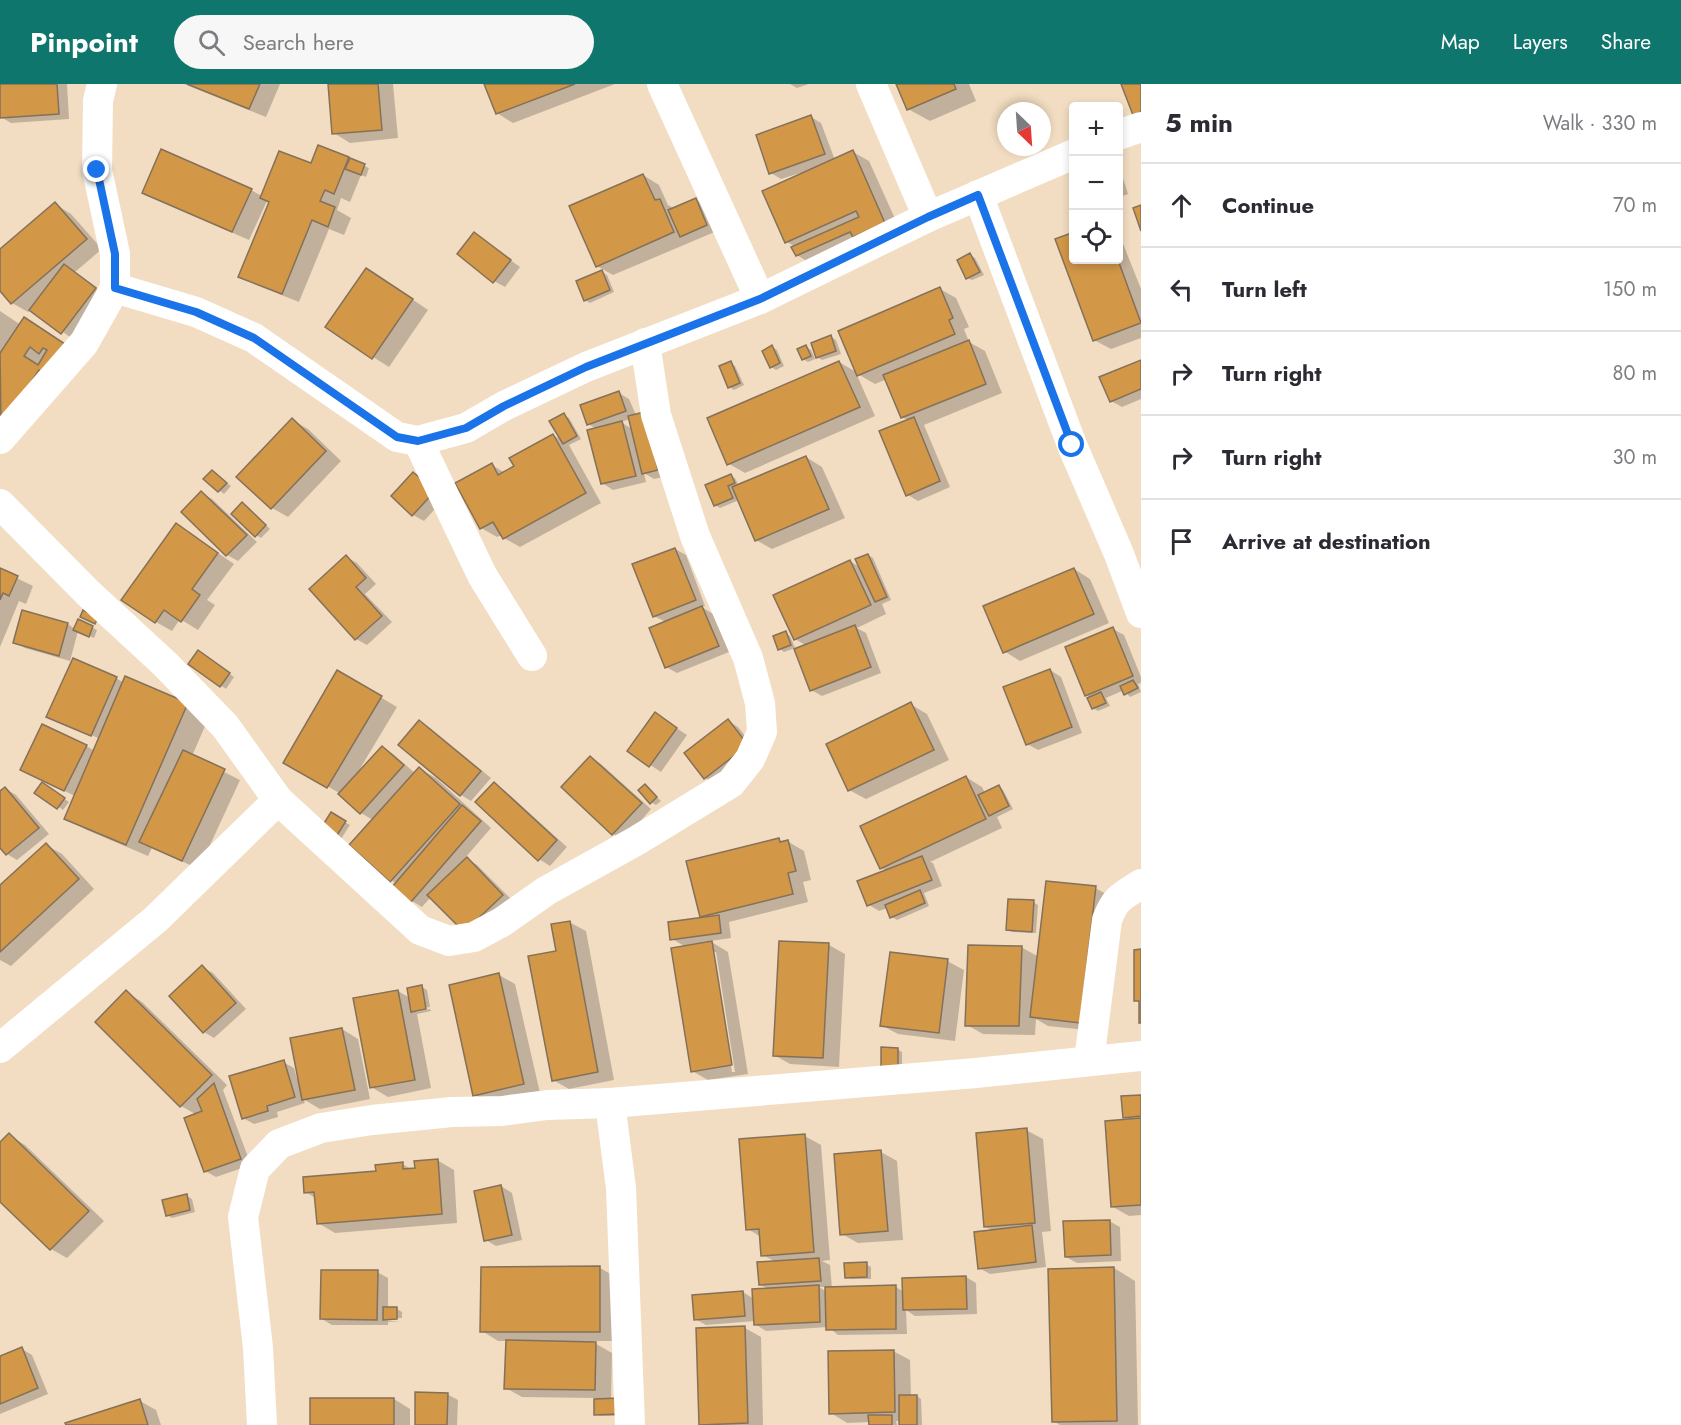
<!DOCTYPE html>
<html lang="en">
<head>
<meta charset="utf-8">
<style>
  body { margin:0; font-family:Jost,sans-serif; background:#f7f7f7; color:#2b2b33 }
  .controls { position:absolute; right:18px; top:18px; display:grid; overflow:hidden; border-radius:6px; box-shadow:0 3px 9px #0003 }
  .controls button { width:54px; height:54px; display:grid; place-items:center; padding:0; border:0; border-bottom:2px solid #e1e1e2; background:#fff; color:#2b2b33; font:30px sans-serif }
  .compass { position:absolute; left:997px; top:18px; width:54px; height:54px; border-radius:50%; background:#fff; box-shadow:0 3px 9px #0003; rotate:155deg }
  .stop { position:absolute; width:18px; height:18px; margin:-14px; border:4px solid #1a73e8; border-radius:50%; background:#fff }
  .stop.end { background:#1a73e8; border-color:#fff; box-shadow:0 2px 6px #0008 }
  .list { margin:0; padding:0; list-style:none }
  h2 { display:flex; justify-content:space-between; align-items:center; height:78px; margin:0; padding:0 24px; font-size:26px }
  h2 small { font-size:20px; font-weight:400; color:#7c7c81 }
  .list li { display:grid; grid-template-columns:39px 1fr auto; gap:18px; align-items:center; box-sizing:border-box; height:84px; padding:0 24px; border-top:2px solid #e1e1e2 }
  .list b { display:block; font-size:22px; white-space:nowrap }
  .list em { font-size:20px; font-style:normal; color:#7c7c81 }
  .icon { flex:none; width:33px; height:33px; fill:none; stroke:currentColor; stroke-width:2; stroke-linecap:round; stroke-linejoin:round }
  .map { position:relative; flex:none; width:1141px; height:1341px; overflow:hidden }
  header { display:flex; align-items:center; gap:36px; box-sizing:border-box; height:84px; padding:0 30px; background:#0f766e; color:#fff }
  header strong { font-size:28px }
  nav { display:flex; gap:33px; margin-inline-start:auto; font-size:21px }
  .search { width:420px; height:54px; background:#f7f7f7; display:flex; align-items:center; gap:15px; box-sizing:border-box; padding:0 21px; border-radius:33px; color:#7c7c81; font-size:22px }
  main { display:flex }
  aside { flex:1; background:#fff }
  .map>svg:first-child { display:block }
  .shadow { fill:#0003; fill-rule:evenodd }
  .building { fill:#d29747; stroke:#847159; stroke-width:1.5; fill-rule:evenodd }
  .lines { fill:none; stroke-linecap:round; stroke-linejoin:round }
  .minor { stroke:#fff; stroke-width:30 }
  .route { stroke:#1a73e8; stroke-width:8 }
</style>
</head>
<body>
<header>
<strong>Pinpoint</strong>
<div class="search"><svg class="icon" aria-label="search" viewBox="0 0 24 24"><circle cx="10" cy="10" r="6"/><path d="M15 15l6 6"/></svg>Search here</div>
<nav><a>Map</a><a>Layers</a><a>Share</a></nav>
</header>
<main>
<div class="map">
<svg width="1141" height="1341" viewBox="0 0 1141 1341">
  <rect width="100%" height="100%" fill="#f2ddc2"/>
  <g class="shadow">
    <polygon points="0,0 67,0 69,35 11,39 1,33"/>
    <polygon points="184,0 280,0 266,33"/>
    <polygon points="330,0 393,0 398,54 350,59 334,49"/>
    <polygon points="486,0 615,0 513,39 497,29"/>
    <polygon points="790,0 809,0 797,4"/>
    <polygon points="898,0 969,0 976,17 930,37 908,25"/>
    <polygon points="811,33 821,39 835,76 853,68 869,77 901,148 813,181 797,171 795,163 786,157 800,89 781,95 771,89"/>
    <polygon points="348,75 369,84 366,93 361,91 350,118 341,114 337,126 351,134 344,151 329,145 299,218 256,201 240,192 270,118 267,117 249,156 160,117 144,108 251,106 262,112 312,81"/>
    <polygon points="1118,89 1122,91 1128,110 1120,113 1118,111"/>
    <polygon points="643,91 659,101 668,121 675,125 696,116 706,122 717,147 613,191 597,182"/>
    <polygon points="55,120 71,130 102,165 75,188 106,211 73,255 31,226 28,228 12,219 0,204 0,167"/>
    <polygon points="1118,147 1141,205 1141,254 1111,265 1094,256 1074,176 1118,176"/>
    <polygon points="475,150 520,183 505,203 494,197"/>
    <polygon points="970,171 975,174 984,191 972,196 967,194"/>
    <polygon points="602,188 607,191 614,208 590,219 585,216"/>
    <polygon points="383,195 428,226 389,283 373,273"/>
    <polygon points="940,205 956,214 969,243 964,245 969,258 985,267 1002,309 924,341 950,403 918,417 908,411 909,337 902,333 887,295 875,300 856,289 875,332 745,389 729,380 839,278 858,289"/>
    <polygon points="0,227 21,241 41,244 64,300 0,341"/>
    <polygon points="831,253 836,256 841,270 822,276 817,273"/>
    <polygon points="772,263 777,266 784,282 776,286 771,283"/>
    <polygon points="806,263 811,266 815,275 808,278 803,275"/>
    <polygon points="1141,277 1141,315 1122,323 1111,317 1101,294"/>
    <polygon points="730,279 735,282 744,301 734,306 729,303"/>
    <path d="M619,309l10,6 7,16 32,61 -14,3 -10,-6 2,9 -33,8 -11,-7 -5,-54 -9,-5zM630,335l2,10 -11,-7z"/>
    <polygon points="564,331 569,334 581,355 569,361 601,419 520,463 504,454 502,451 497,453 481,444 492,381 505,389 516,383 553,351 563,357"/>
    <polygon points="292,336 308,345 341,377 288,433 272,424"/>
    <polygon points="806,373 822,383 845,434 772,465 756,456 739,416 720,424 715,421 730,392 735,394 739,402"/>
    <polygon points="413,389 424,396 445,414 424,437 413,431 393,412"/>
    <polygon points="217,391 231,402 224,410 205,395"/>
    <polygon points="201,409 212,415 257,458 238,477 227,471 183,428"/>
    <polygon points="247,423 270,445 261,454 256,451"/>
    <polygon points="177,441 234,480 207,516 215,521 198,546 180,535 172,547 156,538"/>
    <polygon points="675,465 686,471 705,522 702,523 713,530 729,568 677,589 666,583 666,538 654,532"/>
    <polygon points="868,471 873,474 891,516 882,520 886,530 857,544 866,549 881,589 822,612 811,606 795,564 784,568 780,565 785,549 790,552 796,566 807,562 795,555 850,477 861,484"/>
    <polygon points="346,473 357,479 376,500 365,510 392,538 367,561 356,555"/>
    <polygon points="1074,485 1090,495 1109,539 1020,577 1004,567"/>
    <polygon points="0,486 33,502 26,520 19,517 0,563"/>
    <polygon points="23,528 68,540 75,545 79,537 97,546 94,554 78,547 70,577 25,564 15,558"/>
    <polygon points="1113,545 1124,551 1141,593 1141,599 1138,600 1141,608 1130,613 1124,606 1106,614 1110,622 1098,627 1093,624 1091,614 1086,611 1067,564"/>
    <polygon points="203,571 234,593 226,605 190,580"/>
    <polygon points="1050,586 1061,593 1082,649 1038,666 1027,660"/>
    <polygon points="338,588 397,623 358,688 383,663 393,670 416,690 420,685 436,694 491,744 465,774 477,781 513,817 475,853 431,813 422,823 412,817 397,800 391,796 373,736 361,729 341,710 285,678"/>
    <polygon points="116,594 124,599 126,594 209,633 192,672 240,696 199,785 152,764 148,772 87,746 66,734 75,712 32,691 86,662 95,667 100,656 98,654 57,636"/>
    <polygon points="910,620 927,630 949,676 866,715 849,706"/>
    <polygon points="655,630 687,651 661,688 629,667"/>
    <polygon points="728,637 738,643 757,667 716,700 705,694"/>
    <polygon points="419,638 430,644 491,694 471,717 461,711"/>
    <polygon points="590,673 601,680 651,725 624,756 613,750"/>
    <polygon points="966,693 982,703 985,709 999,703 1003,706 1013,725 997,733 1002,744 930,778 933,779 942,802 924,809 929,822 897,836 892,833 888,824 879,827 869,821 887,787 881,784"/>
    <polygon points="494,700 504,706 567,763 550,782 539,775"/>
    <polygon points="645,702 661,717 656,721 651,718"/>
    <polygon points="47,703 69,718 63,726 37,708"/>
    <polygon points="6,705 16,711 49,750 17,776 7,770 0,761 0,709"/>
    <polygon points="331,730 350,741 341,755 323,744"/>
    <path d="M779,756l5,2 3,-1 17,10 7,29 -8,2 5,20 -79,20 2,16 -21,3 18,11 20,122 -40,6 -16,-9 -6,-124 -14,-8 34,-21 -4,-2zM712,868h4l19,120h-3z"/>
    <polygon points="46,761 62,770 94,805 11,882 0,876 0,803"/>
    <polygon points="1095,804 1112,813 1096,947 1048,942 1036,935 1035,951 983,950 967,941 1021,863 1039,873"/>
    <polygon points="1033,818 1038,821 1036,849 1012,848 1007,845"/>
    <polygon points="569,838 586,847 614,996 569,1005 553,996 557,868"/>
    <polygon points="780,859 829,861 845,870 839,983 790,980 774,971"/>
    <polygon points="947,877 964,886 955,957 898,950 881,941"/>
    <polygon points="202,883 213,889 246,925 214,954 204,948"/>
    <polygon points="499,891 515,900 540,1009 491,1020 475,1011"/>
    <polygon points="422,903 427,906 430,923 416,925 416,928 430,925 431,927 417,930 431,1004 388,1013 371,1003 398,907 410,914"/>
    <polygon points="126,908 142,918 227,1001 223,1006 251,1081 216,1093 205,1087 197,1031 181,1022 97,938"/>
    <polygon points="342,945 358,955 370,1015 320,1025 303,1015 305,1019 277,1028 278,1033 254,1040 243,1034 283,978 294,984 297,995 300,994"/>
    <polygon points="897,965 902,968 902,987 887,986"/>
    <polygon points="1141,1012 1141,1131 1129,1132 1113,1123 1131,1036 1124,1033 1123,1014"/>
    <polygon points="1026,1046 1043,1055 1051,1147 1042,1148 1046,1183 990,1190 979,1184 994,1147 986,1143"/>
    <polygon points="9,1051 25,1061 104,1137 67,1174 51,1165 0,1116 0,1060"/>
    <path d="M805,1052l16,9 9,115 -8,1 8,4 2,23 64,-1 8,5 62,-15 10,6 1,31 -62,2 -9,-6 1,24 -69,1 -10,-8 -62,4 -11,-7v-3l-49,4 -11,-6 48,-27 11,7 15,-10 -9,-4 16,-23 -13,-7 -2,-18 -13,-8zM819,1203h8v5z"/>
    <polygon points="881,1068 897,1077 903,1156 858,1159 842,1150"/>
    <polygon points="437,1076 454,1086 457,1139 335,1149 318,1139 316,1114 305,1108 377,1089 402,1080 413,1086"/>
    <polygon points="501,1102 512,1109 522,1156 496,1162 486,1156"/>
    <polygon points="187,1112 192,1115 195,1128 172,1134 167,1131"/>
    <polygon points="1109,1137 1120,1143 1121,1177 1077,1179 1066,1173"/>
    <polygon points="866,1180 871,1183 871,1195 851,1195 846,1193"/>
    <polygon points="600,1184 616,1193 616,1257 591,1257 612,1269 611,1316 624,1332 600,1332 595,1330 595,1314 522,1313 506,1304 507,1257 498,1257 482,1247"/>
    <polygon points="1114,1184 1135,1197 1138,1341 1060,1341 1053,1337"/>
    <polygon points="377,1188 388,1194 388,1225 397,1225 402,1228 402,1234 388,1234 388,1237 402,1237 388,1238 388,1241 332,1241 322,1235"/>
    <polygon points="745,1244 761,1253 763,1341 702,1341 700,1340"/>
    <polygon points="22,1265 32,1271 48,1310 0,1330 0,1274"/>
    <polygon points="893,1267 910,1276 911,1313 917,1312 921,1315 922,1341 901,1341 901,1337 896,1337 897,1341 870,1341 870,1338 847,1339 831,1329"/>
    <polygon points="447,1310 458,1316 457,1341 416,1341"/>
    <polygon points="394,1315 410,1325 410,1341 311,1341"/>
    <polygon points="140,1317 156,1326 161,1341 68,1341"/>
  </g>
  <g class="building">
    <polygon points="0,0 57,0 59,30 0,34"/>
    <polygon points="187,0 260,0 249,25"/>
    <polygon points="328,0 378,0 382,46 332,50"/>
    <polygon points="484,0 575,0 496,30"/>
    <polygon points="896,0 954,0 956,5 907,26"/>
    <polygon points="1121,0 1141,0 1141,28 1133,31"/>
    <polygon points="811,31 825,70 769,90 756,51"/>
    <polygon points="318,61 349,73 334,110 325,106 320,117 335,123 328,143 312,136 282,210 238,193 269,118 260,114 279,67 311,79"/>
    <polygon points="161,65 252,105 232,148 142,109"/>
    <polygon points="853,66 885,139 853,153 850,148 796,172 791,163 859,133 856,127 785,159 762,107"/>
    <polygon points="350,74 365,80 361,91 345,85"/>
    <polygon points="643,90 655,116 660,115 674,148 596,183 569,122"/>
    <polygon points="696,114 707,141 680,153 668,126"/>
    <polygon points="55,118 87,155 11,220 0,207 0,165"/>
    <polygon points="1141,121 1141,147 1133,124"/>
    <polygon points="474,148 511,176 493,199 457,170"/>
    <polygon points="1074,148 1074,176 1118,176 1141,239 1093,257 1055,155"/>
    <polygon points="970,169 980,188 966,195 957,176"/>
    <polygon points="64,180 96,204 61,250 29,226"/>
    <polygon points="366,184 413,215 372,275 325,243"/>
    <polygon points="602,186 610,206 584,217 576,197"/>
    <polygon points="940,203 953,234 949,236 955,250 857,292 838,247"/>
    <path d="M24,233l44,29 -20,30 -9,-6 -38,57 -1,-74zM30,263l9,7 4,-6 4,2 -9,15 -14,-9z"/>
    <polygon points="831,251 836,267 816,274 811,259"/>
    <polygon points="969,256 986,300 901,334 883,291"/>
    <polygon points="772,261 780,279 770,284 762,267"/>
    <polygon points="806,261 811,272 802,276 797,265"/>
    <polygon points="1141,276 1141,305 1110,318 1099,293"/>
    <polygon points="731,277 740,299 728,304 719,282"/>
    <polygon points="839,277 860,323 727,381 707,334"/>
    <polygon points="619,307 626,327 587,341 580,321"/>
    <polygon points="644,328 658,386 642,390 628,332"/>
    <polygon points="564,329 577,352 563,360 549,337"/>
    <polygon points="914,333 940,397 906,412 879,347"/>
    <polygon points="292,334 326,367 271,425 236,393"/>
    <polygon points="622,337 636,392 601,400 587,346"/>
    <polygon points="553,350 586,409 503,455 493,438 480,445 455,399 492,379 498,391 514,382 509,374"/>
    <polygon points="806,372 829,425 755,457 732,403"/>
    <polygon points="212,386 227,399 218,408 203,395"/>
    <polygon points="413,388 435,407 412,432 391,412"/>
    <polygon points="731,390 735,399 728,402 733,414 714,422 705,401"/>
    <polygon points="201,407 247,451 226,472 181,428"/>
    <polygon points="242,418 266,441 255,453 231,430"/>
    <polygon points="176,439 218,469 192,505 200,511 181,538 164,526 155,539 121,516"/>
    <polygon points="675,464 696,516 653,533 632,480"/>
    <polygon points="868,470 887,513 875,518 855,475"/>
    <polygon points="346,471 366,494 356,503 382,532 355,556 309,505"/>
    <polygon points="850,476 871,521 794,556 773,511"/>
    <polygon points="0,484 18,492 9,512 3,509 0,516"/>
    <polygon points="1074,484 1094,530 1003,569 983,522"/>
    <polygon points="702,522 719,562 665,584 649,544"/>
    <polygon points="22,526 68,539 59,572 13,559"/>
    <polygon points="83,526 98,533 95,540 80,533"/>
    <polygon points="78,535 93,542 89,553 73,546"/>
    <polygon points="855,541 871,583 810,607 794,565"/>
    <polygon points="1113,543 1133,592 1085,612 1065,563"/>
    <polygon points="786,547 791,561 778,566 773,552"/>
    <polygon points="198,566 230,589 220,603 188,580"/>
    <polygon points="73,574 117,593 91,652 46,633"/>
    <polygon points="1050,585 1072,643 1026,661 1003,603"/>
    <polygon points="337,586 382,612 327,704 283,679"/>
    <polygon points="125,592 188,619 126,761 64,735"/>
    <polygon points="1133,596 1138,604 1124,611 1120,602"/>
    <polygon points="1101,608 1106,619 1092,625 1087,614"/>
    <polygon points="911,618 934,666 848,707 826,660"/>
    <polygon points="655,628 677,644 649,683 627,667"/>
    <polygon points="728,635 748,661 704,695 684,669"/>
    <polygon points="419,636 481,687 460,712 398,661"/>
    <polygon points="42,640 87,661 64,707 20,686"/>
    <polygon points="382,662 404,681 360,730 338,710"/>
    <polygon points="183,666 225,685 182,777 139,758"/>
    <polygon points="590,672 642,719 612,751 561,703"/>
    <polygon points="419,683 460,720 390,798 349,761"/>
    <polygon points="966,692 986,735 880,785 860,742"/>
    <polygon points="42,698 65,714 57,725 34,709"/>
    <polygon points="494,698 557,756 538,777 475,718"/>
    <polygon points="645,700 657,713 650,720 638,706"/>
    <polygon points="999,701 1009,722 989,732 978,711"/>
    <polygon points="5,703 39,744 6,771 0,764 0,707"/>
    <polygon points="462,721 481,737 411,818 392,803"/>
    <polygon points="331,728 346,737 336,753 321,744"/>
    <polygon points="779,754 780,758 788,756 796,787 788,789 793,810 700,833 686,777"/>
    <polygon points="46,759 79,795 0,868 0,801"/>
    <polygon points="922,772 932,796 867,822 857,797"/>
    <polygon points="467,773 503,811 464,848 427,811"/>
    <polygon points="1046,797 1096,802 1080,939 1030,933"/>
    <polygon points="920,806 925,819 890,834 885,821"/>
    <polygon points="1008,815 1034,816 1032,848 1006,846"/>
    <polygon points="719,831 721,849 670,856 668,838"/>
    <polygon points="570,837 598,988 552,997 528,872 556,867 551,840"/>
    <polygon points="712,857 732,981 691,988 671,864"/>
    <polygon points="779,857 829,859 823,974 773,972"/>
    <polygon points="968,861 1022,862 1019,942 965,942"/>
    <polygon points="1141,865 1141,939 1139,939 1139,917 1134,917 1134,866"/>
    <polygon points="890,868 948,875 939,949 880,942"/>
    <polygon points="202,881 236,919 203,949 169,912"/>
    <polygon points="499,889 524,1000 473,1012 449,901"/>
    <polygon points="422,901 426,925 411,928 407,904"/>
    <polygon points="126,906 212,991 180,1023 95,938"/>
    <polygon points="398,906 415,996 370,1004 353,914"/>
    <polygon points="342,944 355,1006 302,1016 290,954"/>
    <polygon points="881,963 898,964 898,985 881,985"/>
    <polygon points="284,976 295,1013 267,1022 268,1027 242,1035 229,992"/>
    <polygon points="214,999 241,1075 204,1088 184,1034 202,1027 197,1015"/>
    <polygon points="1141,1011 1141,1032 1123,1034 1121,1012"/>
    <polygon points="1141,1034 1141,1121 1111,1123 1105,1037"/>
    <polygon points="1027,1044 1035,1139 984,1143 976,1049"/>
    <polygon points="9,1049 89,1127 50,1166 0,1118 0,1058"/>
    <polygon points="805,1050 814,1168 761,1172 759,1145 746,1146 739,1055"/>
    <polygon points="881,1066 888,1147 840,1151 834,1070"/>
    <polygon points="438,1075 442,1130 317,1140 314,1108 304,1109 303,1093 376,1087 375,1081 403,1078 403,1085 415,1084 414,1077"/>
    <polygon points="501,1101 512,1151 484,1157 474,1107"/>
    <polygon points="187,1110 190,1126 166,1132 162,1116"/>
    <polygon points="1110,1136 1111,1171 1065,1173 1063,1137"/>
    <polygon points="1032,1141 1036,1178 978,1185 974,1148"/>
    <polygon points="819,1174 821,1197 759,1201 757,1178"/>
    <polygon points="867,1178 867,1193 845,1194 844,1179"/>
    <polygon points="600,1182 600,1248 480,1248 481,1183"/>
    <polygon points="1114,1183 1117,1337 1052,1338 1048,1185"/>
    <polygon points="321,1186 378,1186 377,1236 320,1235"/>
    <polygon points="966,1192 967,1225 903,1226 902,1194"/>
    <polygon points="819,1201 820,1238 754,1241 752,1205"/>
    <polygon points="896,1201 896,1245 826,1246 825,1203"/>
    <polygon points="743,1207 745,1232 694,1236 692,1211"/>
    <polygon points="383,1223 397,1223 397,1235 383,1236"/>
    <polygon points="745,1242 748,1339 699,1341 696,1244"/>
    <polygon points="506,1256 596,1258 595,1306 504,1305"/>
    <polygon points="22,1263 38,1304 0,1320 0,1272"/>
    <polygon points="894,1266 895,1328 829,1330 828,1267"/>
    <polygon points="415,1308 448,1309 447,1341 415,1341"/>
    <rect x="899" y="1311" width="18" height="30"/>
    <rect x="310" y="1314" width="84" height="27"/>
    <polygon points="620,1314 620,1330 594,1331 594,1315"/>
    <polygon points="140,1315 148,1341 66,1341 65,1339"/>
    <polygon points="868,1331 892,1331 892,1341 869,1341"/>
  </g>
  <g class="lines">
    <g class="minor">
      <polyline points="662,0 760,215"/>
      <polyline points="871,0 928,133"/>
      <polyline points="1118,51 1141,43"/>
      <polyline points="978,111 1072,361 1119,470 1141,529"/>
      <polyline points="115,204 196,228 254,254 397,353 418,357 466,344 504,322 586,283 760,215 928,133 1074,70"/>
      <polyline points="0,355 84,259 115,204 115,170 97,86 98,17 102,0"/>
      <polyline points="418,357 482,491 532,572"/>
      <polyline points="0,420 88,509 165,580 225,642 278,716 420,846 449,857 474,853 502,838 546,807 636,757 731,699 750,675 762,648 760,619 748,574 695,452 656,331 645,259"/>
      <polyline points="0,964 156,835 278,716"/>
      <path d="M1089,977l18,-141c8,-22 15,-24 34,-36"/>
      <polyline points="262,1341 258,1264 243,1133 255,1085 279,1060 321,1044 372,1036 452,1028 502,1027 547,1021 610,1019"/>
      <polyline points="630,1341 621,1104 610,1019 976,989 1141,972"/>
    </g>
  </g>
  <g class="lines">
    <polyline class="route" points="97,86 115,170 115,204 196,228 254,254 397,353 418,357 466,344 504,322 586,283 760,215 928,133 978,111 1072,361"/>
  </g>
</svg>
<div class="controls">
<button>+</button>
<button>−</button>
<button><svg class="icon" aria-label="locate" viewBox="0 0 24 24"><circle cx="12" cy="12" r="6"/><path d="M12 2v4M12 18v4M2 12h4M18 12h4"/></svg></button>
</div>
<svg class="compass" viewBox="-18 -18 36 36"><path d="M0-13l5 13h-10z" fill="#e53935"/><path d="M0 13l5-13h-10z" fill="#7c7c81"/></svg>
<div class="stop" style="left:1072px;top:361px"></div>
<div class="stop end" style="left:97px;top:86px"></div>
</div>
<aside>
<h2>5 min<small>Walk · 330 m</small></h2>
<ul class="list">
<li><svg class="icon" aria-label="ahead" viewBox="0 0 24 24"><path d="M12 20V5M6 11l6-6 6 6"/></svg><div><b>Continue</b></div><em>70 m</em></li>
<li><svg class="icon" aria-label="left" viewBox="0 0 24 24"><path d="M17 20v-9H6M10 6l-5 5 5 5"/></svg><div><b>Turn left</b></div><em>150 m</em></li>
<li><svg class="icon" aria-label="right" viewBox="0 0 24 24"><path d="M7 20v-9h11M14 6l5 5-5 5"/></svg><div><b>Turn right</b></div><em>80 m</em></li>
<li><svg class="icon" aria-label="right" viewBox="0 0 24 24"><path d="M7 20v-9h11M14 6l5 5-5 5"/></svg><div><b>Turn right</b></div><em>30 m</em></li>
<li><svg class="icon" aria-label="arrive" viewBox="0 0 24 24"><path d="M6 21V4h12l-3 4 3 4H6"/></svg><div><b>Arrive at destination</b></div></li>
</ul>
</aside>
</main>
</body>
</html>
